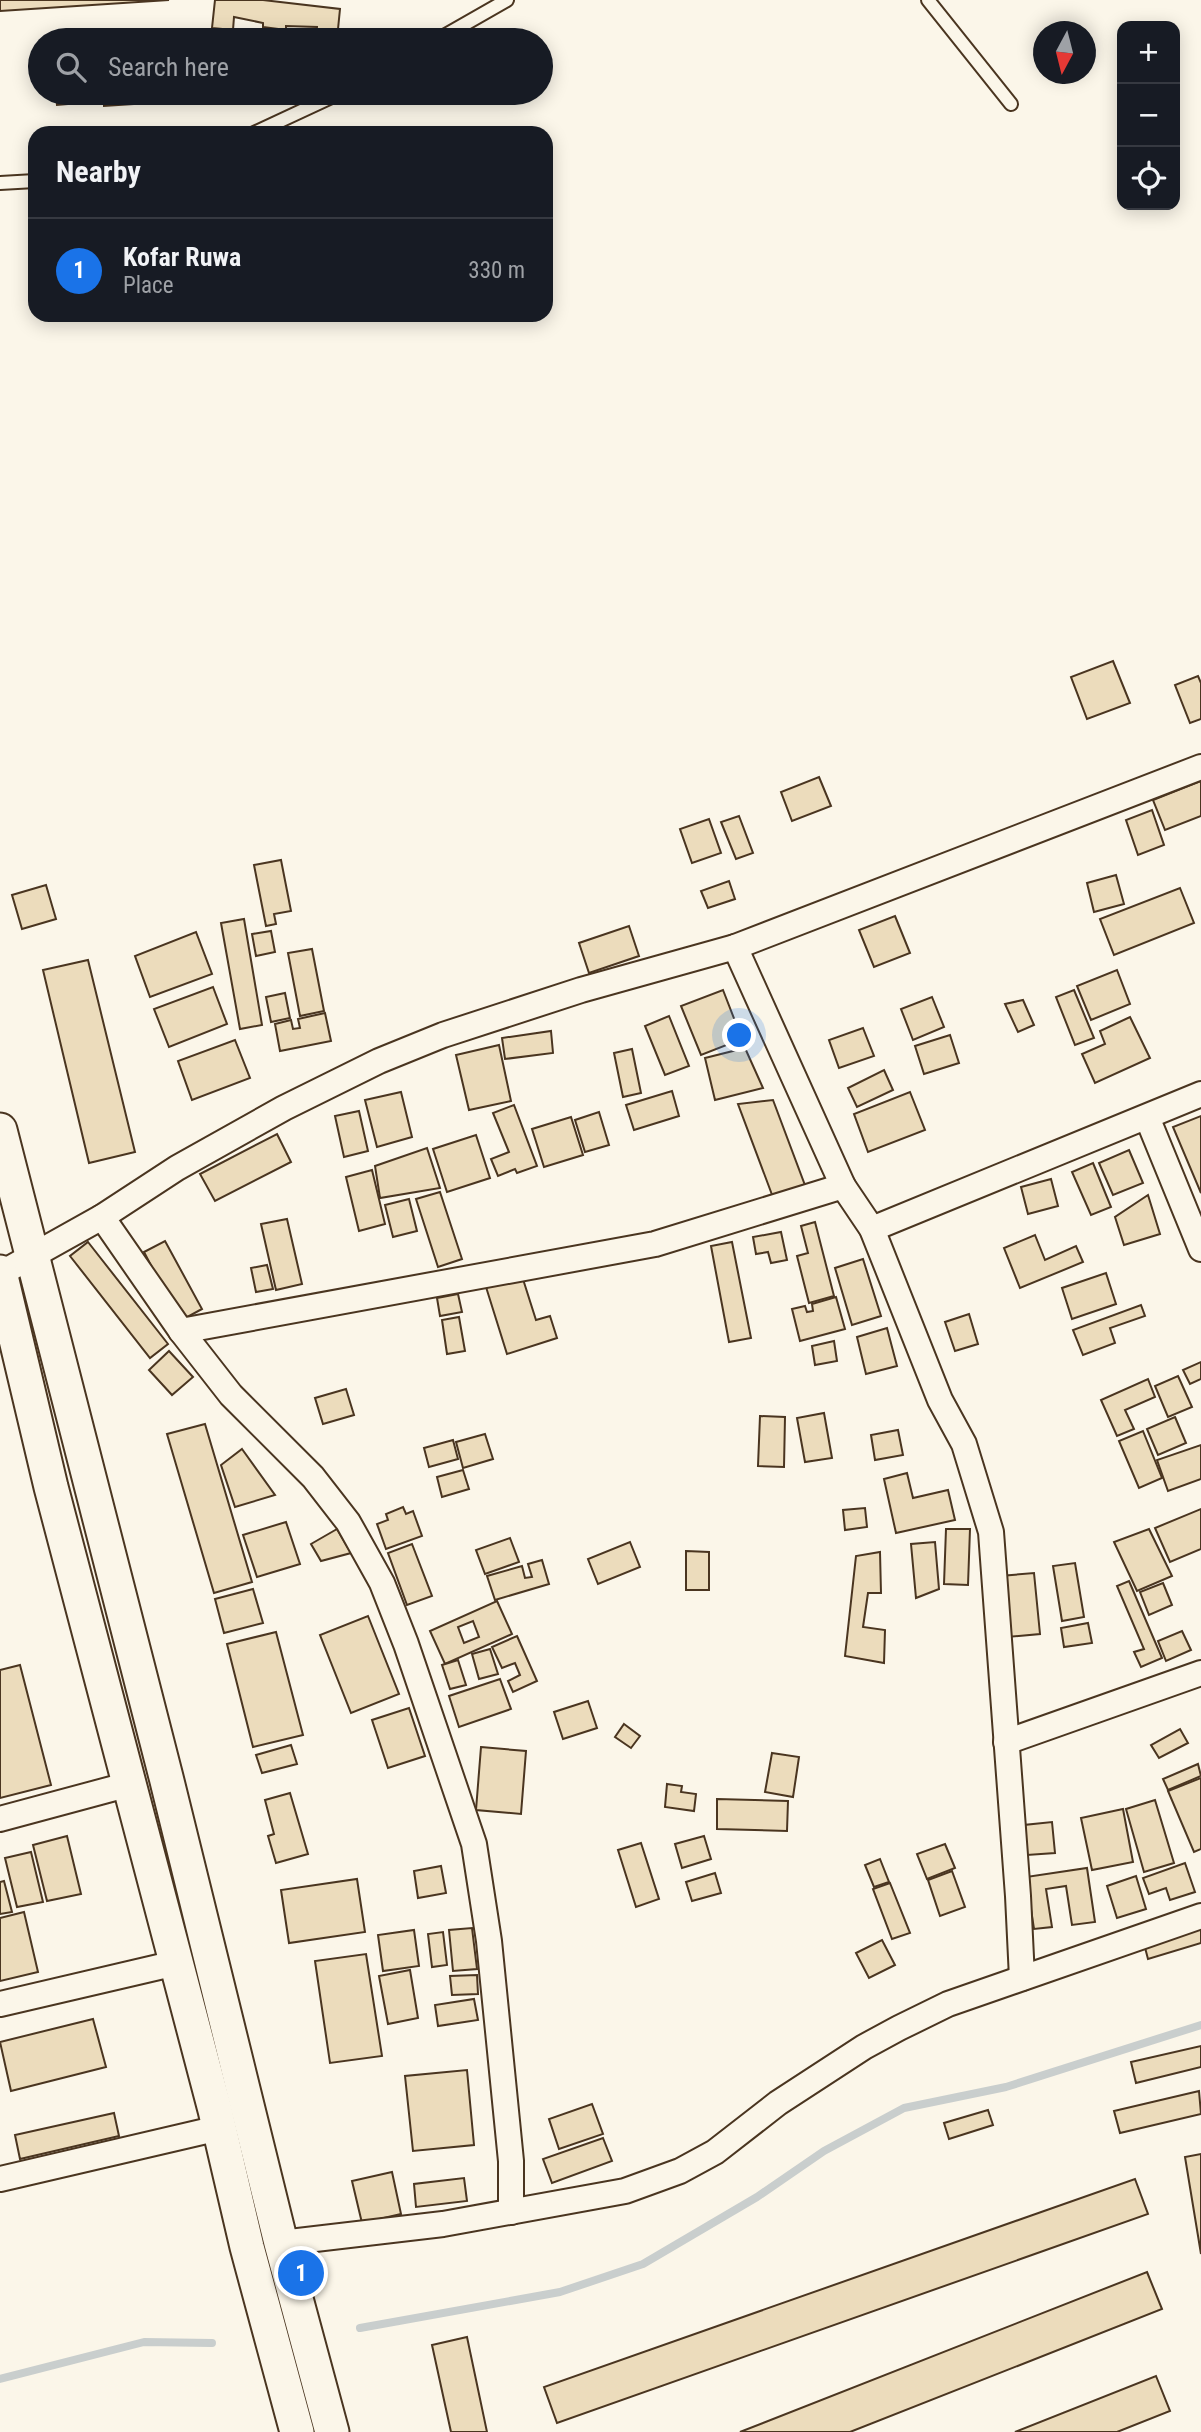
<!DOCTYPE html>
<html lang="en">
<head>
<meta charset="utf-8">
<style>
  body { margin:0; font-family:"Roboto Condensed",sans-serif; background:#242831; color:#f1f3f6 }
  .controls { position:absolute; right:21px; top:21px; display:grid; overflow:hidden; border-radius:14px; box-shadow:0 4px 18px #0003 }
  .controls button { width:63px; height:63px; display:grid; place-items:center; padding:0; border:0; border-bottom:2px solid #363941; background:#171b24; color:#f1f3f6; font:35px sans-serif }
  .compass { position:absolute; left:1033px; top:21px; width:63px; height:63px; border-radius:50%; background:#171b24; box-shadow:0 4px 18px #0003; rotate:187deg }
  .you { position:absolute; left:740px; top:1036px; width:24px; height:24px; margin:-18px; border:5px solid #fff; border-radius:50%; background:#1a73e8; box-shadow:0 0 0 10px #1a73e833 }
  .badge { display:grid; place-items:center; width:46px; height:46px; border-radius:50%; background:#1a73e8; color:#fff; font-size:23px; font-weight:700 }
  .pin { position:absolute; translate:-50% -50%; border:4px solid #fff; box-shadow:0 2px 7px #0006 }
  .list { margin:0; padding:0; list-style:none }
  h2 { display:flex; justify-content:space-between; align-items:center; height:91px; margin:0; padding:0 28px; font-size:30px }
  h2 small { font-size:23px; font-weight:400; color:#9ea1a6 }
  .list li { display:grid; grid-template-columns:46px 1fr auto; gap:21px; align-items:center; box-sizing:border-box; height:105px; padding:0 28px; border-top:2px solid #363941 }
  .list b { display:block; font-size:26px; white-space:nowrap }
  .list p { margin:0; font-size:23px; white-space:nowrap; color:#9ea1a6 }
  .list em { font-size:23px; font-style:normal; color:#9ea1a6 }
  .icon { flex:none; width:38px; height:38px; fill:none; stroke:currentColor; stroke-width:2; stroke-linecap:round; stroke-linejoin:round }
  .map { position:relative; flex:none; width:1201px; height:2432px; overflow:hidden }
  .search { position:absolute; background:#171b24; box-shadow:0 4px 18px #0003; left:28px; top:28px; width:525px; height:77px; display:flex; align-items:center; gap:18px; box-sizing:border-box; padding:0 24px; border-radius:38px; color:#9ea1a6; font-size:26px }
  .panel { position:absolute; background:#171b24; box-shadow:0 4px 18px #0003; left:28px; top:126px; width:525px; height:196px; border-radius:21px }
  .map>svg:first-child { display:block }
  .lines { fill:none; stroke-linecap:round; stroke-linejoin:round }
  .stream { stroke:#c9cecd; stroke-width:8 }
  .building { fill:#ecdcbc; stroke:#4a3520; stroke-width:2; fill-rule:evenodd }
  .service-casing { stroke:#4a3520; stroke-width:16 }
  .minor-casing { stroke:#4a3520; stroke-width:28 }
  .secondary-casing { stroke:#4a3520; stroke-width:37 }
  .service { stroke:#fbf6e9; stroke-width:12 }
  .minor { stroke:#fbf6e9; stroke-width:24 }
  .secondary { stroke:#fbf6e9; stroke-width:33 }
</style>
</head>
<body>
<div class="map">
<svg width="1201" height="2432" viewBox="0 0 1201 2432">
  <rect width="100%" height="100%" fill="#fbf6e9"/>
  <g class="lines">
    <g class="stream">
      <polyline points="360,2328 560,2292 643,2264 757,2197 824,2151 904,2108 1006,2087 1201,2025"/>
      <polyline points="0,2379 144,2342 212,2343"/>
    </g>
  </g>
  <g class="building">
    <polygon points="0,0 169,0 0,11"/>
    <polygon points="215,0 263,0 340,9 338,29 334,29 332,40 316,40 317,27 286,26 286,30 263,27 263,23 234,17 233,30 212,28"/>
    <polygon points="56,93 180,93 181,96 133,100 133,104 104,106 104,101 57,105"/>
    <polygon points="1113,661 1130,703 1087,719 1071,677"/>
    <polygon points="1198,676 1201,683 1201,719 1190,723 1175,685"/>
    <polygon points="819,777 831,806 792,821 781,792"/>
    <polygon points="1201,781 1201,816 1165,830 1153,800"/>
    <polygon points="1152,810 1164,845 1138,855 1126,820"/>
    <polygon points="739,816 753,853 736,859 721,822"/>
    <polygon points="709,819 721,853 692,863 680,829"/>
    <polygon points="281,860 291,911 274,914 276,924 266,926 254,865"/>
    <polygon points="1116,875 1124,904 1094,912 1087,883"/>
    <polygon points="729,881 735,899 708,908 701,891"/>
    <polygon points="46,885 56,919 22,929 12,895"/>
    <polygon points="1180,888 1194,923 1114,955 1100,919"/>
    <polygon points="895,916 910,953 874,967 859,930"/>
    <polygon points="244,919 262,1025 240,1029 221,923"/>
    <polygon points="629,926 639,956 589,973 579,943"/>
    <polygon points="271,931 275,952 256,956 252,934"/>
    <polygon points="196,932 212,974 150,997 135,956"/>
    <polygon points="312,949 324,1011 300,1016 288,953"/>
    <polygon points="88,960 135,1152 89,1163 43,970"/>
    <polygon points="1117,970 1130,1004 1091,1020 1077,986"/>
    <polygon points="213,987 227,1024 169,1047 154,1009"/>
    <polygon points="723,990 742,1039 701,1055 681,1006"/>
    <polygon points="1074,990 1094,1038 1075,1045 1056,997"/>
    <polygon points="285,993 290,1018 271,1022 266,997"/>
    <polygon points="932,997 944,1027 913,1040 901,1009"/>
    <polygon points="1023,1000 1034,1025 1018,1032 1005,1004"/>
    <polygon points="325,1013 331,1041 280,1051 275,1024 291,1020 293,1029 300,1028 298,1019"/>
    <polygon points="669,1016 689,1066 665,1075 645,1026"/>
    <polygon points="1130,1017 1150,1058 1095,1083 1082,1054 1105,1044 1100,1031"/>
    <polygon points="863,1028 874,1056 839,1068 829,1040"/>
    <polygon points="551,1031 553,1053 505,1059 502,1038"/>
    <polygon points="950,1035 959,1063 924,1074 915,1046"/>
    <polygon points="235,1040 250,1078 192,1100 178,1061"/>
    <polygon points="499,1045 511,1101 469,1110 456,1055"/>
    <polygon points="745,1048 763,1088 715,1100 705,1058"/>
    <polygon points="632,1049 641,1093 623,1097 614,1053"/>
    <polygon points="884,1070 893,1090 857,1107 848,1088"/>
    <polygon points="672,1091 679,1116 634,1130 626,1105"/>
    <polygon points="401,1092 412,1137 377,1147 365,1100"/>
    <polygon points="910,1092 925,1130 868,1152 854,1114"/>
    <polygon points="773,1100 806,1188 774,1200 738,1104"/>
    <polygon points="514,1105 537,1166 517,1173 515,1169 498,1176 491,1159 509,1152 493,1113"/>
    <polygon points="359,1111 368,1151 344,1157 335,1116"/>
    <polygon points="599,1112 609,1145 585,1152 575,1120"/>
    <polygon points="1201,1116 1201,1193 1173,1127"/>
    <polygon points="571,1117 583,1155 544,1167 532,1129"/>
    <polygon points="277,1134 291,1162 215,1201 200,1174"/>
    <polygon points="476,1135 490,1178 447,1192 433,1149"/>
    <polygon points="427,1148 440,1188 380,1198 375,1166"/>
    <polygon points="1129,1150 1143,1183 1113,1195 1099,1163"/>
    <polygon points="1093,1163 1111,1207 1091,1215 1072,1172"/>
    <polygon points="372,1170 385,1224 359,1231 346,1177"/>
    <polygon points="1051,1179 1058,1206 1028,1214 1021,1187"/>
    <polygon points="440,1192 462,1259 438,1267 416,1199"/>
    <polygon points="1148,1195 1160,1234 1124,1245 1115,1217"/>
    <polygon points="409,1199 417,1231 393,1237 385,1205"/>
    <polygon points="287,1219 302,1284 276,1290 261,1224"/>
    <polygon points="815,1222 834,1296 809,1303 797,1256 808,1253 801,1226"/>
    <polygon points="781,1232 787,1260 771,1263 768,1252 756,1254 753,1237"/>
    <polygon points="1035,1235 1045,1260 1076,1246 1083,1262 1020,1288 1004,1248"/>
    <polygon points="165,1241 202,1309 180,1321 144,1252"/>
    <polygon points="88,1242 168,1344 150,1358 70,1256"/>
    <polygon points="732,1242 751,1338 729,1342 711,1246"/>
    <polygon points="863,1259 881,1316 852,1325 835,1268"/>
    <polygon points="267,1265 273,1289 256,1292 251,1268"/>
    <polygon points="1106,1273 1116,1304 1072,1319 1062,1288"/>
    <polygon points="522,1276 536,1320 550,1316 557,1338 507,1354 486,1287"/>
    <polygon points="458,1294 462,1312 440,1316 437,1298"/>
    <polygon points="836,1297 845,1329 800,1341 792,1309 805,1306 807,1312 813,1311 812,1304"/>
    <polygon points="1141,1305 1145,1316 1110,1328 1115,1343 1083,1355 1073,1330"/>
    <polygon points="969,1314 978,1344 955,1351 945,1322"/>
    <polygon points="459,1317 465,1351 447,1354 442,1320"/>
    <polygon points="887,1328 897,1366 866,1374 857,1337"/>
    <polygon points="834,1341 837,1361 815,1365 812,1346"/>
    <polygon points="169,1351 193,1377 172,1395 149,1370"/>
    <polygon points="1201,1362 1201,1379 1190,1384 1183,1370"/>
    <polygon points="1178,1376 1192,1407 1168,1417 1155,1386"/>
    <polygon points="1148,1379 1155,1397 1125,1410 1134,1429 1117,1436 1101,1400"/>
    <polygon points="346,1389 354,1415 323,1424 315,1398"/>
    <polygon points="824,1413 832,1458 805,1462 797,1418"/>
    <polygon points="760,1416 785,1417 784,1467 758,1466"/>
    <polygon points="1175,1417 1186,1443 1158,1455 1147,1429"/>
    <polygon points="205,1424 252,1582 214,1593 167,1434"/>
    <polygon points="898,1430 903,1455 875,1460 871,1435"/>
    <polygon points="1143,1431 1162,1478 1139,1488 1119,1441"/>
    <polygon points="485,1434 493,1459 463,1468 456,1442"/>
    <polygon points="453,1440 458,1459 429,1467 424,1448"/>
    <polygon points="1201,1445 1201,1479 1168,1491 1157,1460"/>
    <polygon points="242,1449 275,1495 235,1507 221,1465"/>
    <polygon points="463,1470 469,1489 442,1497 437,1477"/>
    <polygon points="907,1473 913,1498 948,1490 955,1520 896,1533 884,1479"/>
    <polygon points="403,1507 406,1514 413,1511 422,1536 386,1549 377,1524 388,1520 386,1514"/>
    <polygon points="865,1508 867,1527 845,1530 843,1510"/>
    <polygon points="1201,1509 1201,1549 1170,1562 1155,1528"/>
    <polygon points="286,1522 300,1564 257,1577 243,1535"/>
    <polygon points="337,1529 351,1553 321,1561 311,1544"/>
    <polygon points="946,1529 970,1529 968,1585 944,1584"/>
    <polygon points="1149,1529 1172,1576 1137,1591 1114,1542"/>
    <polygon points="510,1538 519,1562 485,1574 476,1550"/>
    <polygon points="630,1542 640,1567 598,1584 588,1559"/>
    <polygon points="935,1542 939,1589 916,1598 911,1544"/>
    <polygon points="412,1544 432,1596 407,1605 388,1553"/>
    <polygon points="686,1551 709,1552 709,1590 686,1590"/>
    <polygon points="880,1552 881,1593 868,1593 863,1627 885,1630 884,1663 845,1656 856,1556"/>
    <polygon points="542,1560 549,1584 495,1600 487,1576 522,1566 525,1578 532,1577 528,1564"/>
    <polygon points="1075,1563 1084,1617 1062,1621 1053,1566"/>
    <polygon points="1034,1573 1040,1634 1007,1637 1000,1576"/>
    <polygon points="1129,1581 1162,1658 1141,1667 1134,1652 1144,1649 1117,1586"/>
    <polygon points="1163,1583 1172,1605 1149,1615 1140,1592"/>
    <polygon points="253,1589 263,1623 224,1633 215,1599"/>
    <path d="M497,1601l15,33 -67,30 -15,-33zM473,1621l6,16 -15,6 -6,-16z"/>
    <polygon points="368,1616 399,1694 351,1713 320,1635"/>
    <polygon points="1088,1623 1092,1643 1064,1647 1061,1628"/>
    <polygon points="1182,1631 1191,1650 1166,1661 1158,1641"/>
    <polygon points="276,1632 303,1735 253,1747 227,1644"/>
    <polygon points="517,1636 537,1681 513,1692 508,1681 520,1675 515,1663 502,1668 492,1647"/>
    <polygon points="490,1649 498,1674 479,1679 472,1654"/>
    <polygon points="458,1660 466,1685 450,1689 442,1665"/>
    <polygon points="20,1665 51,1785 0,1798 0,1670"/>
    <polygon points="500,1679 511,1709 459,1727 449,1696"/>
    <polygon points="588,1701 597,1728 563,1739 554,1712"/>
    <polygon points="409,1708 425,1756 388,1768 372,1720"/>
    <polygon points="624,1724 640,1736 631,1748 615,1737"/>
    <polygon points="1180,1729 1188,1743 1159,1758 1151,1745"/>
    <polygon points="291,1745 297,1764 262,1773 256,1755"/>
    <polygon points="481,1747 526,1751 521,1814 476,1810"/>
    <polygon points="772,1753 799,1757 793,1797 765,1792"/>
    <polygon points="1198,1764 1201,1776 1168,1790 1163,1779"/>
    <polygon points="1201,1778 1201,1849 1194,1852 1168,1791"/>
    <polygon points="667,1784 682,1786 681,1792 696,1794 694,1811 665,1807"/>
    <polygon points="290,1793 308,1854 276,1863 268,1836 274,1834 265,1800"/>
    <polygon points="717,1799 788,1801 787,1831 717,1829"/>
    <polygon points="1155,1800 1174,1863 1144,1872 1126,1809"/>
    <polygon points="1123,1809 1133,1862 1092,1870 1081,1818"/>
    <polygon points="1052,1822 1055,1853 1027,1855 1024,1825"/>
    <polygon points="67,1836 81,1894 47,1901 33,1845"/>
    <polygon points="704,1836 711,1859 682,1868 675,1844"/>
    <polygon points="641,1843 659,1899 636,1907 618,1850"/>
    <polygon points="945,1844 955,1868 927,1879 917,1854"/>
    <polygon points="31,1852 43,1902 17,1907 5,1858"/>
    <polygon points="880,1859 889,1882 874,1887 865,1865"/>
    <polygon points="1185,1863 1195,1892 1170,1900 1166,1888 1149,1894 1143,1878"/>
    <polygon points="441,1866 446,1893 418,1898 414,1871"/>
    <polygon points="1087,1868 1095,1922 1072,1925 1066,1886 1046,1889 1052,1927 1034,1929 1026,1877"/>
    <polygon points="952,1871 965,1907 940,1916 928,1880"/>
    <polygon points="715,1873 721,1893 692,1901 686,1882"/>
    <polygon points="1136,1876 1146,1909 1117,1918 1107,1886"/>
    <polygon points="357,1879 365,1932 289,1943 281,1890"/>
    <polygon points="4,1881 12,1912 0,1914 0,1882"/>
    <polygon points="890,1883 910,1933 892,1939 873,1889"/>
    <polygon points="24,1912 38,1972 0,1981 0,1918"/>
    <polygon points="1201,1923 1201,1943 1148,1959 1143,1940"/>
    <polygon points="472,1928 477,1969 453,1971 449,1930"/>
    <polygon points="414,1930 419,1966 383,1971 378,1935"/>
    <polygon points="443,1932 447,1965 432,1967 428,1934"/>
    <polygon points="882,1940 895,1965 869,1978 856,1953"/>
    <polygon points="366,1954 382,2056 330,2063 315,1961"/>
    <polygon points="410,1970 418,2018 388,2024 379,1976"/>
    <polygon points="477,1975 478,1994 452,1995 450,1976"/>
    <polygon points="474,1999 478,2020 438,2026 435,2005"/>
    <polygon points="93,2019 106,2067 11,2091 0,2042"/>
    <polygon points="1201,2046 1201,2067 1136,2083 1131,2062"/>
    <polygon points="467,2070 474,2145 413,2151 405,2076"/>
    <polygon points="1199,2091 1201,2114 1120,2133 1114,2111"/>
    <polygon points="592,2104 603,2134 559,2149 549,2119"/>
    <polygon points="988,2110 993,2125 949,2139 944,2123"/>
    <polygon points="114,2113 119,2136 20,2159 15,2135"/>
    <polygon points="603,2138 612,2161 552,2183 543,2159"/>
    <polygon points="1201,2154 1201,2254 1185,2157"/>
    <polygon points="392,2172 401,2214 362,2223 352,2181"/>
    <polygon points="464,2178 467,2201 416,2207 414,2184"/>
    <polygon points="1135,2179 1148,2214 557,2423 544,2387"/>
    <polygon points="1147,2272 1162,2309 850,2432 740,2432"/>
    <polygon points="467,2337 487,2432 451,2432 432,2345"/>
    <polygon points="1156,2376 1170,2411 1117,2432 1015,2432"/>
  </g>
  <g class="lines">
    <defs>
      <g id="service">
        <polyline points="928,0 1011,104"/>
        <polyline points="437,40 507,0"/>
        <polyline points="254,133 340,93"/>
        <polyline points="0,183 35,181"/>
      </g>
      <g id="minor">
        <polyline points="735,947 843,1186 872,1229 940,1400 964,1444 991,1532 1018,1896 1022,1978"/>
        <polyline points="1147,1117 1201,1249"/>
        <polyline points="102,1217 181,1331 231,1395 313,1477 348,1522 382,1583 406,1644 474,1844 489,1941 511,2161 511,2212"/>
        <polyline points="872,1229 1201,1094"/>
        <polyline points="0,1274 102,1217 177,1168 284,1108 379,1061 443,1035 581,990 735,947 1201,767"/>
        <polyline points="181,1331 655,1244 843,1186"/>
        <polyline points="1006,1742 1201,1673"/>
        <polyline points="0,1819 130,1784"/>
        <polyline points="0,2004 176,1963"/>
        <polyline points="0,2179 219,2128"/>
        <polyline points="281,2243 443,2224 625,2191 680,2171 715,2152 778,2103 864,2047 899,2028 948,2004 1201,1916"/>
      </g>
      <g id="secondary">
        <polyline points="0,1130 166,1777 281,2243 332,2432"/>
        <polyline points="0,1272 51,1487 215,2110 247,2247 297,2432"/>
      </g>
    </defs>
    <use href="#service" class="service-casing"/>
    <use href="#minor" class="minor-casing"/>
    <use href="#secondary" class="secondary-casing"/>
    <use href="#service" class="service"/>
    <use href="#minor" class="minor"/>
    <use href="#secondary" class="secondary"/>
  </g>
</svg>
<div class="controls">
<button>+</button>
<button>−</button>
<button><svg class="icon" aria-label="locate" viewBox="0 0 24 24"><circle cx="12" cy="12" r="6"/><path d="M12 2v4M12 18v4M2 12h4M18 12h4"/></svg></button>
</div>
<svg class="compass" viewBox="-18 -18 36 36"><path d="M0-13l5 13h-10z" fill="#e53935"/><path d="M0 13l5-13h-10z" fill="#9ea1a6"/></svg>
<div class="you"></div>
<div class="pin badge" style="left:301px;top:2273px">1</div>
<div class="search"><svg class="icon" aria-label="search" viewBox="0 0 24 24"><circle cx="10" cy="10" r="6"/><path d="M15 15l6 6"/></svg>Search here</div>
<section class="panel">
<h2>Nearby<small></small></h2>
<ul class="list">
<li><span class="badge">1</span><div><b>Kofar Ruwa</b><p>Place</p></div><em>330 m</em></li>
</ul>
</section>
</div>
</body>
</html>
